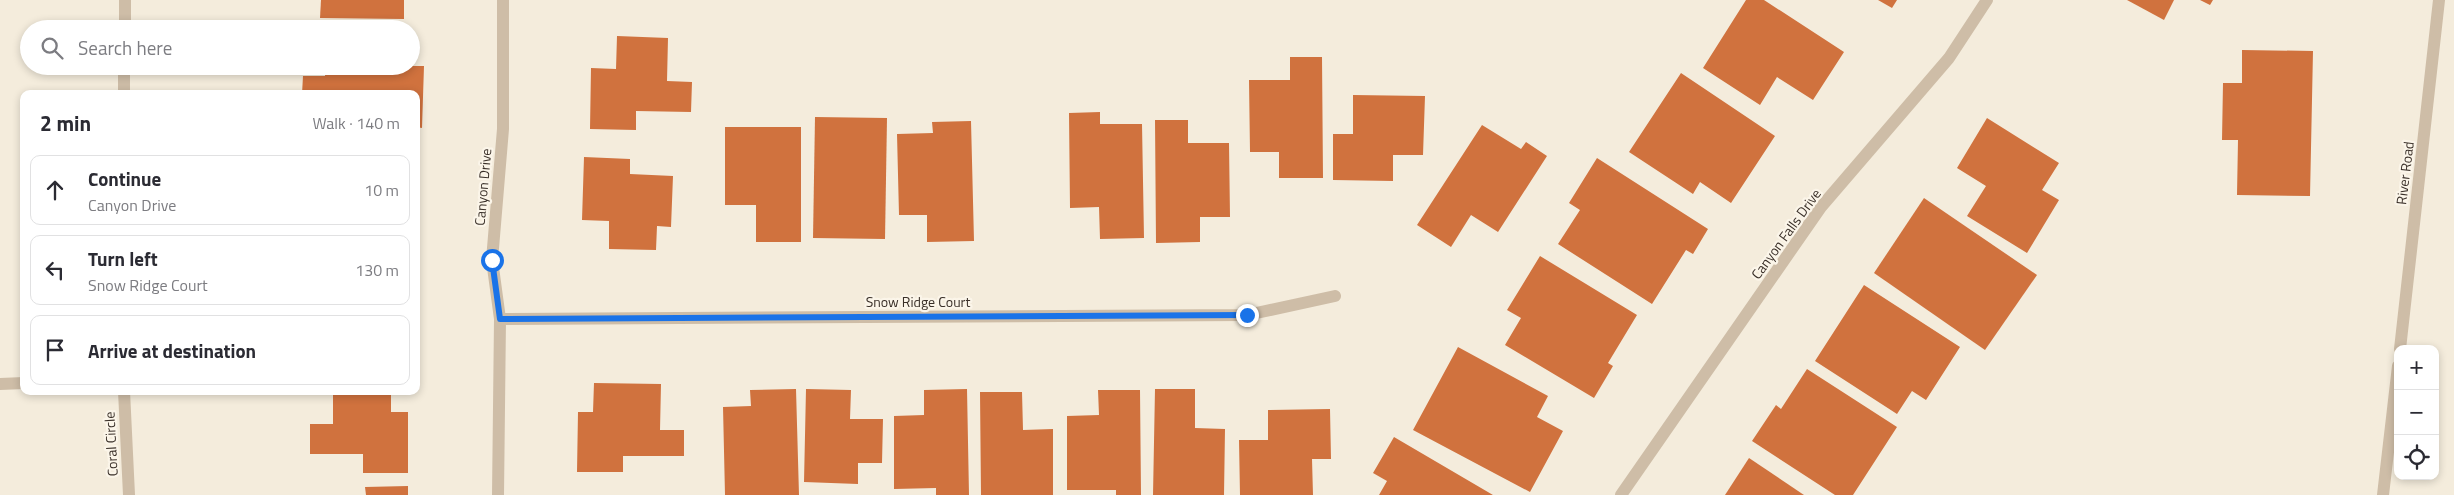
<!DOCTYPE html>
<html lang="en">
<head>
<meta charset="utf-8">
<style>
  body { margin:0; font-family:"Titillium Web",sans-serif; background:#f2f2f3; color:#2b2b33 }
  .controls { position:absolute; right:15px; bottom:15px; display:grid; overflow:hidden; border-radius:10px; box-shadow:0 2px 8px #0003 }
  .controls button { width:45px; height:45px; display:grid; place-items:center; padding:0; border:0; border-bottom:1px solid #e1e1e2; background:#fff; color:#2b2b33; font:25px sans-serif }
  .stop { position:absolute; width:15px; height:15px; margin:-11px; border:4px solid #1a73e8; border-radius:50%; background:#fff }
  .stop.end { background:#1a73e8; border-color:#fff; box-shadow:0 1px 5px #0008 }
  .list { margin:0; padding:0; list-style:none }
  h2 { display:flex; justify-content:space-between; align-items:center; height:65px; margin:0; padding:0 20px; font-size:21px }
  h2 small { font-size:16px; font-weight:400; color:#7c7c81 }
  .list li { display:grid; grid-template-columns:32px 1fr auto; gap:15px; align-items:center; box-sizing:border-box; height:70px; margin:0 10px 10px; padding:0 10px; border:1px solid #e1e1e2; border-radius:10px }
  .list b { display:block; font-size:19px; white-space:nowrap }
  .list p { margin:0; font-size:16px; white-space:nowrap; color:#7c7c81 }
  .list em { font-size:16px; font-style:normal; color:#7c7c81 }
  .icon { flex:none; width:28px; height:28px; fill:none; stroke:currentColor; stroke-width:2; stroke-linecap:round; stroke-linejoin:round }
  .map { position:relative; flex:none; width:2454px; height:495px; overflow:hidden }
  .search { position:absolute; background:#fff; box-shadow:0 2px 8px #0003; left:20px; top:20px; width:400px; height:55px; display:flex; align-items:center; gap:12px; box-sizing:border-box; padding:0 18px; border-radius:28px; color:#7c7c81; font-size:19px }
  .panel { position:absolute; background:#fff; box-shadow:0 2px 8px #0003; left:20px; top:90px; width:400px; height:305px; border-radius:10px }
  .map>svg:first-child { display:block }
  .building { fill:#d0723e }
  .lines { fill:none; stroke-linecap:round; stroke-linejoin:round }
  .minor { stroke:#cebda7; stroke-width:12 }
  .route { stroke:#1a73e8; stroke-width:6 }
  .labels { text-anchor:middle; stroke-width:4.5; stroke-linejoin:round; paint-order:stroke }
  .street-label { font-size:14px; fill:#392f28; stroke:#fbf5e9 }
</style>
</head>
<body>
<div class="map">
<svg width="2454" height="495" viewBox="0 0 2454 495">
  <rect width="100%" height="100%" fill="#f4ecdc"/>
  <g class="building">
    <polygon points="321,0 404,0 404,19 320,18"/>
    <polygon points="1746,0 1764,0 1844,52 1813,100 1777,77 1760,105 1703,68"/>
    <polygon points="1878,0 1897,0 1892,8"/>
    <polygon points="2127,0 2174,0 2164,20"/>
    <polygon points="2200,0 2213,0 2210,5"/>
    <polygon points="617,36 668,38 667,81 692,82 691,112 636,111 636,130 590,129 591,68 616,69"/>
    <polygon points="2242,50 2313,51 2310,196 2237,195 2238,140 2222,140 2223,83 2242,83"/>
    <polygon points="1290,57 1322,57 1323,178 1279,178 1279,152 1250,152 1249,80 1290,80"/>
    <polygon points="326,66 424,66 422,128 416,127 416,94 302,94 303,76 325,76"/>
    <polygon points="1681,73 1775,136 1731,203 1700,182 1693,194 1629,152"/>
    <polygon points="1353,95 1425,96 1423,155 1393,155 1393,181 1333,180 1333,134 1353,134"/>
    <polygon points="1100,112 1100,124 1142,124 1144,238 1100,239 1099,207 1070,208 1069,113"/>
    <polygon points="815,117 887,118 885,239 813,238"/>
    <polygon points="1987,118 2059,163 2042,190 2059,200 2027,253 1967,216 1986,186 1957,168"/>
    <polygon points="1155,120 1188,120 1188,143 1229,143 1230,217 1200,217 1200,242 1156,243"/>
    <polygon points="971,121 974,241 927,242 927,215 899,215 897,134 933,133 932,122"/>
    <polygon points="1482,125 1521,149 1526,142 1547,156 1498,232 1471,215 1451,247 1417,225"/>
    <polygon points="725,127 801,127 801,242 756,242 756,205 725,205"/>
    <polygon points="584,157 630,159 630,174 673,176 671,227 657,226 656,250 609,249 609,221 582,220"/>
    <polygon points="1597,158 1708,229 1693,254 1686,250 1652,304 1558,244 1580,210 1569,203"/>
    <polygon points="1924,198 2037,275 1985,350 1874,273"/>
    <polygon points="1540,256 1637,315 1608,363 1613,366 1594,398 1505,345 1521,318 1507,310"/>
    <polygon points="1864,285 1960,347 1926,400 1912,391 1897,414 1815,361"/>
    <polygon points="1458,347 1548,396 1537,417 1563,431 1530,492 1413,430"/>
    <polygon points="1807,369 1897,427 1853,495 1835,495 1752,441 1776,405 1781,409"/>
    <polygon points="594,383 661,384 660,430 684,430 684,456 623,456 623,472 577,472 578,412 593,412"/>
    <polygon points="796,389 799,495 725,495 723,407 751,406 750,390"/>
    <polygon points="806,389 851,390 850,419 883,419 882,463 858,463 858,484 804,482"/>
    <polygon points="967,389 969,495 936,495 936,488 894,489 894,416 924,415 924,390"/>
    <polygon points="1155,389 1195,389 1195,428 1225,429 1224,495 1153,495"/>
    <polygon points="1098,390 1140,390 1141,495 1116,495 1116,490 1067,490 1067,416 1099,415"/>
    <polygon points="333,391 391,391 391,412 408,412 408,473 363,473 363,454 310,454 310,424 333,424"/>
    <polygon points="980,392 1022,392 1023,430 1053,429 1053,495 981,495"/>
    <polygon points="1330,409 1331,459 1312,459 1313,495 1240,495 1239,440 1268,440 1268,410"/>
    <polygon points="1394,437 1493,495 1379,495 1387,481 1373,473"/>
    <polygon points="1749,458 1804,495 1725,495"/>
    <polygon points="408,486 408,495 366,495 365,487"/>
  </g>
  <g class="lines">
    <g class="minor">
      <polyline points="125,29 125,0"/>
      <polyline points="124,94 124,66"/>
      <polyline points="500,319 1247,315 1335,296"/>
      <polyline points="2400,349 2439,0"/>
      <polyline points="0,384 24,383"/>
      <polyline points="124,391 129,495"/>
      <polyline points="498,495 500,319 492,260 503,129 503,0"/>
      <polyline points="1621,495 1821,207 1949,58 1987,0"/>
      <polyline points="2383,495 2398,366"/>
    </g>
  </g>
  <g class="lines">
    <polyline class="route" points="492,260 500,319 1247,315"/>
  </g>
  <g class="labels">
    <g class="street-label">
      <text transform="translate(2405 173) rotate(-83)" y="5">River Road</text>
      <text transform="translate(483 187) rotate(-85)" y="5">Canyon Drive</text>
      <text transform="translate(1786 234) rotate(-54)" y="5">Canyon Falls Drive</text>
      <text x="918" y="307">Snow Ridge Court</text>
      <text transform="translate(111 444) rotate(-93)" y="5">Coral Circle</text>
    </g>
  </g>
</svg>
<div class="controls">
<button>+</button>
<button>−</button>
<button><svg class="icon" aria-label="locate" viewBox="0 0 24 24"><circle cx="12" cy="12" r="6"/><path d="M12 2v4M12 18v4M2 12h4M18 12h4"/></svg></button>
</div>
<div class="stop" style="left:492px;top:260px"></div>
<div class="stop end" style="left:1247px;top:315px"></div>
<div class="search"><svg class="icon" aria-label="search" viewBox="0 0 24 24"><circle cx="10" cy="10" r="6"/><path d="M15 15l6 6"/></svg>Search here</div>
<section class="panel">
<h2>2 min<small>Walk · 140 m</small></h2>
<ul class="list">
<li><svg class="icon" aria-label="ahead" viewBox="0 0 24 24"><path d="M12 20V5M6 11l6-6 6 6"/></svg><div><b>Continue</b><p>Canyon Drive</p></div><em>10 m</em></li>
<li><svg class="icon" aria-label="left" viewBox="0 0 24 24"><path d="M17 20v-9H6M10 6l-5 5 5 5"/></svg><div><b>Turn left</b><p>Snow Ridge Court</p></div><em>130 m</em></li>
<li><svg class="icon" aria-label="arrive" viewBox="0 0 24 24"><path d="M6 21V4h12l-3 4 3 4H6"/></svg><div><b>Arrive at destination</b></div></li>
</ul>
</section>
</div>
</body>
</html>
